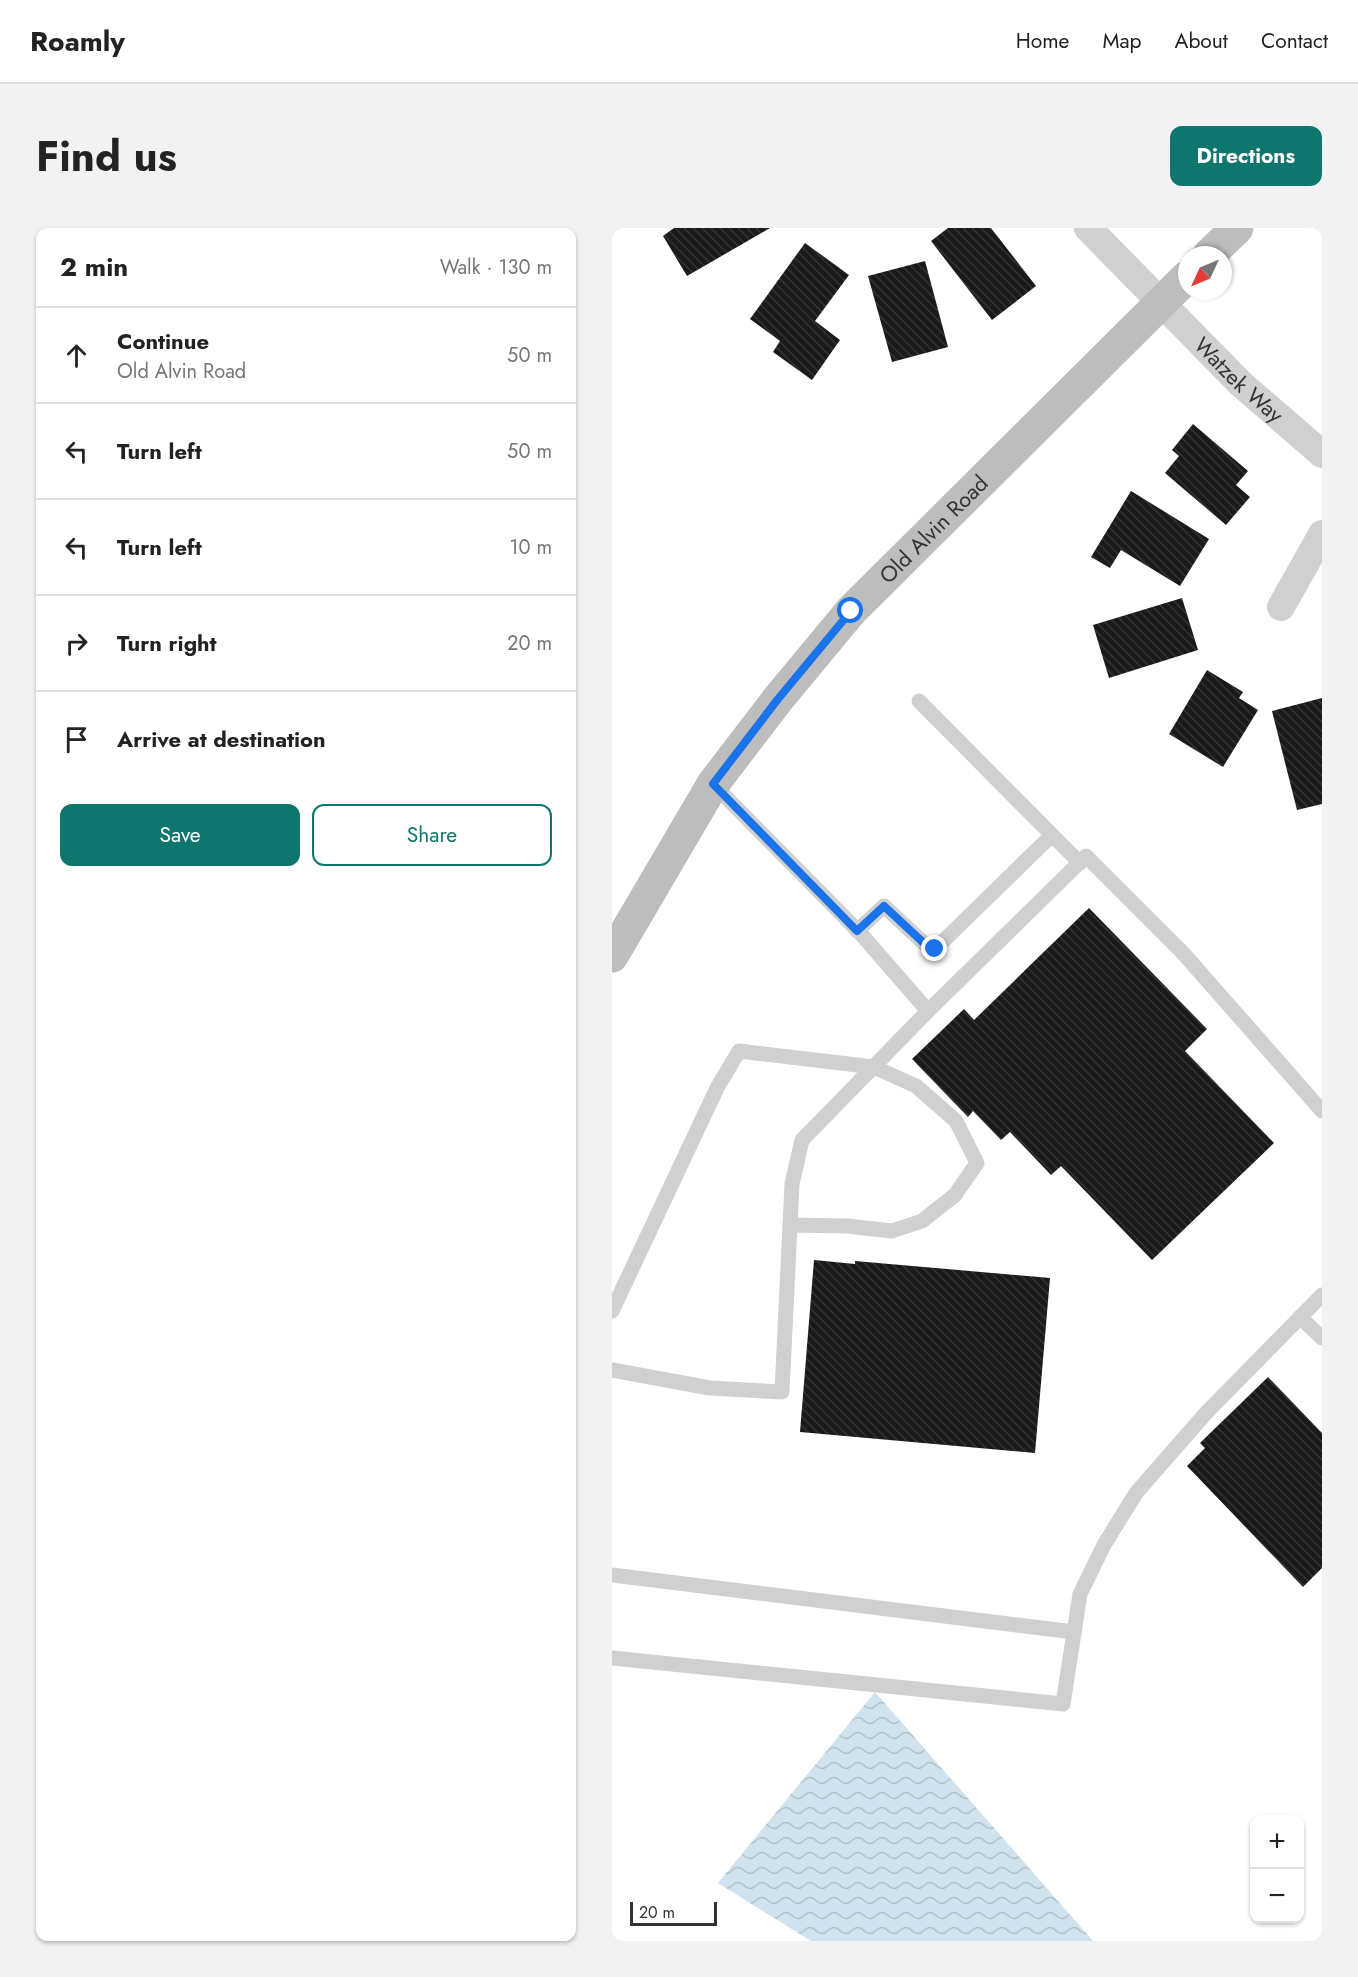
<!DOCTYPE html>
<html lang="en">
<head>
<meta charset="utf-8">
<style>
  body { margin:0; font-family:Jost,sans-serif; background:#f2f2f2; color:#222 }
  .controls { position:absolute; right:18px; bottom:18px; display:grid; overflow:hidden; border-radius:12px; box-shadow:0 2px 4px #0004 }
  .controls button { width:54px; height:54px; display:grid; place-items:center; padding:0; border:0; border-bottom:2px solid #e0e0e0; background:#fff; color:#222; font:30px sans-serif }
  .compass { position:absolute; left:566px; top:18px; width:54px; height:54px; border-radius:50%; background:#fff; box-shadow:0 2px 4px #0004; rotate:226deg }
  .scale { position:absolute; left:18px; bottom:15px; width:87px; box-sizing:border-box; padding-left:6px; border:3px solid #333; border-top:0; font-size:16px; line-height:21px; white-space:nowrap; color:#333; -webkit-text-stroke:4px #fff; paint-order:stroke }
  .stop { position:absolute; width:18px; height:18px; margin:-14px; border:4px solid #1a73e8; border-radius:50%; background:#fff }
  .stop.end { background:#1a73e8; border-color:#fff; box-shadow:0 2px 6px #0008 }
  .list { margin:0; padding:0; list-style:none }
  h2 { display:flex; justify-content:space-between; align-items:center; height:78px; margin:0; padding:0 24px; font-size:26px }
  h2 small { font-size:20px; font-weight:400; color:#767676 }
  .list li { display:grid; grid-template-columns:39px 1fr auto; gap:18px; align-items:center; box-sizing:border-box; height:96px; padding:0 24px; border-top:2px solid #e0e0e0 }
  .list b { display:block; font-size:22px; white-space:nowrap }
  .list p { margin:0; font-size:20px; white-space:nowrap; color:#767676 }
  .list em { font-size:20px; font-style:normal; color:#767676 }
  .actions { display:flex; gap:12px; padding:18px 24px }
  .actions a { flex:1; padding:14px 0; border:2px solid #0f766e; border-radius:12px; text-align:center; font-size:21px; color:#0f766e }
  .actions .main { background:#0f766e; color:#fff }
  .icon { flex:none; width:33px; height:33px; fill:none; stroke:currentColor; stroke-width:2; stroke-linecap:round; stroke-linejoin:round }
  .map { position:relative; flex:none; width:710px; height:1713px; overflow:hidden; border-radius:12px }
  header { display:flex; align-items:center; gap:36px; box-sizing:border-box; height:84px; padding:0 30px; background:#fff; border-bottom:2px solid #e0e0e0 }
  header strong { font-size:28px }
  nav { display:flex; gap:33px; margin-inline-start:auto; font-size:21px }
  .intro { display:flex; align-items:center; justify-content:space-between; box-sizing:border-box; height:144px; padding:0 36px }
  h1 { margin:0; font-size:42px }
  .button { padding:15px 27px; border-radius:12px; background:#0f766e; color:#fff; font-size:21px; font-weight:700 }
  main { display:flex; gap:36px; padding:0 36px }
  aside { flex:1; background:#fff; border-radius:12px; box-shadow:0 2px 4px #0004 }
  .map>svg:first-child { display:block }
  .water { fill:url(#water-waves) }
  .building { fill:url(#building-back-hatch) }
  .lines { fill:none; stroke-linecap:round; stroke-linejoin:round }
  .lane { stroke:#d0d0d0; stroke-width:15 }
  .street { stroke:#d0d0d0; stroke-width:28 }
  .secondary { stroke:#bdbdbd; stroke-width:33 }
  .route { stroke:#1a73e8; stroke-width:8 }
  .labels { text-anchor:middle; stroke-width:6; stroke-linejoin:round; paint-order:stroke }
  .street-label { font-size:22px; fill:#333; stroke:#fff }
</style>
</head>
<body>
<header>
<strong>Roamly</strong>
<nav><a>Home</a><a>Map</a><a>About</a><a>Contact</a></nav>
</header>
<div class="intro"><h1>Find us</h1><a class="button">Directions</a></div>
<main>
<aside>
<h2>2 min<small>Walk · 130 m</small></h2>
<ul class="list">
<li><svg class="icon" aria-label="ahead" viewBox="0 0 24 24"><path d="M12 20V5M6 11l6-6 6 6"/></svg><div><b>Continue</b><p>Old Alvin Road</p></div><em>50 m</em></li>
<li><svg class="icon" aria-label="left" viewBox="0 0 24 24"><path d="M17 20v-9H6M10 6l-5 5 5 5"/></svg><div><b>Turn left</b></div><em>50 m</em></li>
<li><svg class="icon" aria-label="left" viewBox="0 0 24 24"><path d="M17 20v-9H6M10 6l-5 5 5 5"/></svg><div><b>Turn left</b></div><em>10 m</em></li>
<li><svg class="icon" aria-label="right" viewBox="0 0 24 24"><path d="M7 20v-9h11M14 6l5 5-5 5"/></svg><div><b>Turn right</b></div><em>20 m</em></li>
<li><svg class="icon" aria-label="arrive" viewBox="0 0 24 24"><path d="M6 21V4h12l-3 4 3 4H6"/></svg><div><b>Arrive at destination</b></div></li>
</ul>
<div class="actions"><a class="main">Save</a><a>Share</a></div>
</aside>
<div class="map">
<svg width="710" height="1713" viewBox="0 0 710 1713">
  <defs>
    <pattern id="water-waves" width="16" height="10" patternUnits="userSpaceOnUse" patternTransform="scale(1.5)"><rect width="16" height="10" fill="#cfe2ee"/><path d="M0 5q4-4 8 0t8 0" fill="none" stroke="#b2c2cd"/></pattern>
    <pattern id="building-back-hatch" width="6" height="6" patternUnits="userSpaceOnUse" patternTransform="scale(1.5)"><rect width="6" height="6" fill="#1a1a1a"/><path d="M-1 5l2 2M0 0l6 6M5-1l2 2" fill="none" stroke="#333"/></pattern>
  </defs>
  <rect width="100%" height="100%" fill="#fff"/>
  <polygon class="water" points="263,1464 481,1713 199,1713 106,1655"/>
  <g class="building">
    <polygon points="62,0 158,0 75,48 51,8"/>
    <polygon points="336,0 379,0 424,58 380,92 319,13"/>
    <polygon points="193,15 237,47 203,93 228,112 200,152 161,124 168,113 138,91"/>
    <polygon points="313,33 336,119 280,134 256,48"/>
    <polygon points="581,196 636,243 624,257 638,269 614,297 553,245 567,228 560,222"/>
    <polygon points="519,263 597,311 568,358 509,322 498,340 479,329"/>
    <polygon points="570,370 586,422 497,450 481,397"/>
    <polygon points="595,442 631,464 627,470 646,482 611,539 557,506"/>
    <polygon points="710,470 710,576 685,582 660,483"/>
    <polygon points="477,680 595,801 573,823 662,915 540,1032 449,938 439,947 398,904 389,912 361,883 356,889 300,831 352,781 362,792"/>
    <polygon points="202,1032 243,1036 243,1033 438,1050 423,1225 188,1204"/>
    <polygon points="656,1149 710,1205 710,1340 691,1359 575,1238 593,1220 588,1215"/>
  </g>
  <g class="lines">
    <g class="lane">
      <polyline points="440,607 468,635"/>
      <polyline points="245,703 272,678 316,719 323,721 440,607 307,473"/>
      <polyline points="316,783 474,628 571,725 710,883"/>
      <polyline points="0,1083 105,860 127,823 262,839 304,858 344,893 365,935 343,967 310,993 280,1003 235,998 178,997"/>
      <polyline points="688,1089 710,1110"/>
      <polyline points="0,1142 98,1160 170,1164 180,956 190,912 316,783 249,706 101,556"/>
      <polyline points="0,1347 462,1404"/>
      <polyline points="0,1430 451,1476 468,1366 492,1317 524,1265 594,1185 710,1067"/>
    </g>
    <g class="street">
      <path id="s1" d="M476,0l152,155 82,71"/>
      <polyline points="669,379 710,306"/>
    </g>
    <g class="secondary">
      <polyline points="597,27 625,0"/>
      <path id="s2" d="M0,728l101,-172 65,-85 73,-88 336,-334"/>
    </g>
  </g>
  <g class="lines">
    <polyline class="route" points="239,383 166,471 101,556 245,703 272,678 316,719 323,721"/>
  </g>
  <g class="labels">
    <g class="street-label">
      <text dy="8" stroke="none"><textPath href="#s1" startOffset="214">Watzek Way</textPath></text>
      <text dy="8" stroke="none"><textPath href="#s2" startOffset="537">Old Alvin Road</textPath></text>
    </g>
  </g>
</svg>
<div class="controls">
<button>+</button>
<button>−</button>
</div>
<svg class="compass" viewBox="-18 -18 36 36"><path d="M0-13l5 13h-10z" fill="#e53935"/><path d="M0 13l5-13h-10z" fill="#767676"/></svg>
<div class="scale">20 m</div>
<div class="stop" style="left:239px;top:383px"></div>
<div class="stop end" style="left:323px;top:721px"></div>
</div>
</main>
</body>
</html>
